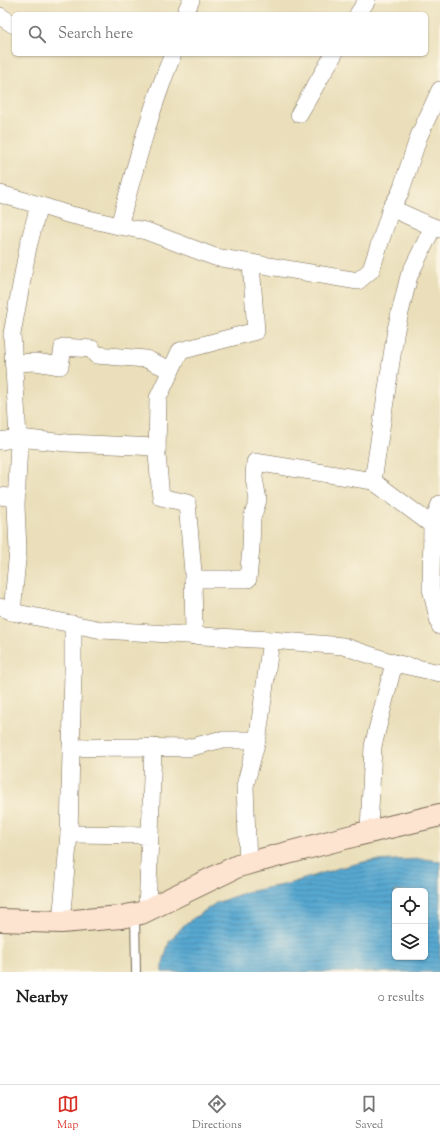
<!DOCTYPE html>
<html lang="en">
<head>
<meta charset="utf-8">
<style>
  body { margin:0; font-family:"Sorts Mill Goudy",serif; background:#f6f6f6; color:#222 }
  .controls { position:absolute; right:12px; bottom:12px; display:grid; overflow:hidden; border-radius:6px; box-shadow:0 1px 3px #0004 }
  .controls button { width:36px; height:36px; display:grid; place-items:center; padding:0; border:0; border-bottom:1px solid #e0e0e0; background:#fff; color:#222; font:20px sans-serif }
  .list { margin:0; padding:0; list-style:none }
  h2 { display:flex; justify-content:space-between; align-items:center; height:52px; margin:0; padding:0 16px; font-size:17px }
  h2 small { font-size:13px; font-weight:400; color:#767676 }
  .icon { flex:none; width:22px; height:22px; fill:none; stroke:currentColor; stroke-width:2; stroke-linecap:round; stroke-linejoin:round }
  .map { position:relative; flex:none; width:440px; height:972px; overflow:hidden }
  .search { position:absolute; background:#fff; box-shadow:0 1px 3px #0004; left:12px; right:12px; top:12px; height:44px; display:flex; align-items:center; gap:10px; box-sizing:border-box; padding:0 14px; border-radius:6px; color:#767676; font-size:15px }
  .sheet { height:112px; background:#fff }
  nav { display:flex; justify-content:space-around; align-items:center; box-sizing:border-box; height:56px; border-top:1px solid #e0e0e0; background:#fff; font-size:11px; color:#767676 }
  nav a { display:grid; justify-items:center; gap:2px }
  nav .on { color:#d93025 }
  .map>svg:first-child { display:block }
  .water { fill:url(#water-rules); stroke:#486978; fill-rule:evenodd }
  .lines { fill:none; stroke-linecap:round; stroke-linejoin:round }
  .service-casing { stroke:#786955; stroke-width:10 }
  .minor-casing { stroke:#786955; stroke-width:18 }
  .secondary-casing { stroke:#786955; stroke-width:24 }
  .service { stroke:#fff; stroke-width:8 }
  .minor { stroke:#fff; stroke-width:17 }
  .secondary { stroke:#fde4d1; stroke-width:22 }
</style>
</head>
<body>
<div class="map">
<svg width="440" height="972" viewBox="0 0 440 972">
  <defs>
    <pattern id="water-rules" width="6" height="5" patternUnits="userSpaceOnUse"><rect width="6" height="5" fill="#56a8d1"/><path d="M0 2.5h6" fill="none" stroke="#4889a9"/></pattern>
  </defs>
  <rect width="100%" height="100%" fill="#fcf5e5"/>
  <filter id="ink" filterUnits="userSpaceOnUse"><feTurbulence type="fractalNoise" baseFrequency=".025" numOctaves="2"/><feDisplacementMap in="SourceGraphic" scale="8" xChannelSelector="R" yChannelSelector="G"/><feConvolveMatrix kernelMatrix="1 2 1 2 8 2 1 2 1" color-interpolation-filters="sRGB"/></filter>
  <filter id="wash" filterUnits="userSpaceOnUse"><feTurbulence type="fractalNoise" baseFrequency=".012" numOctaves="4" result="noise"/><feDisplacementMap in="SourceGraphic" scale="16" xChannelSelector="R" yChannelSelector="G"/><feGaussianBlur stdDeviation="0.9" result="paint"/><feColorMatrix in="noise" values="0 0 0 0 0 0 0 0 0 0 0 0 0 0 0 0 0 1.4 0 .05"/><feComposite in="paint" operator="in"/></filter>
  <g filter="url(#wash)">
    <rect width="100%" height="100%" fill="#eadfba"/>
    <path class="water" d="M424,859l16,2v111h-278v-6l7,-24 16,-18 31,-21 30,-11 42,-8 51,-16 29,-7zM395,891h30v66h-30z"/>
  </g>
  <g filter="url(#ink)">
    <g class="lines">
      <defs>
        <polyline id="service" points="135,915 136,972"/>
        <g id="minor">
          <polyline points="185,14 191,0"/>
          <polyline points="358,14 367,0"/>
          <polyline points="0,16 14,25"/>
          <path d="M173,54c-23,56 -38,114 -54,172l27,5 69,26 143,24 13,-11 16,-49 4,-13 9,-15 19,-57 21,-46"/>
          <polyline points="299,114 334,54"/>
          <polyline points="0,194 39,205"/>
          <polyline points="391,208 433,227"/>
          <polyline points="440,229 433,227 409,276 396,329 373,481 432,525 440,528"/>
          <polyline points="13,363 36,362 60,366 63,347 92,349 96,355 146,359 171,370"/>
          <polyline points="0,441 18,438 12,334 28,247 39,205 67,214 119,226"/>
          <polyline points="0,496 16,498"/>
          <polyline points="440,504 432,525 431,589 440,626"/>
          <polyline points="193,579 248,579 251,548 252,518 258,500 254,478 255,462 373,481"/>
          <polyline points="0,607 12,612 102,630 271,640 343,646 394,663 440,673"/>
          <polyline points="12,612 18,550 16,506 19,442 18,438 67,443 157,447"/>
          <polyline points="194,636 193,572 187,503 161,497 157,455 158,398 180,351 256,331 251,263"/>
          <polyline points="71,748 125,747 188,748 219,740 257,740"/>
          <polyline points="369,831 373,746 394,663"/>
          <polyline points="69,834 150,835 147,911"/>
          <polyline points="150,835 153,747"/>
          <polyline points="248,864 245,786 258,736 271,640"/>
          <polyline points="61,922 69,834 73,671 73,624"/>
        </g>
        <polyline id="secondary" points="0,920 61,922 121,917 141,913 238,866 356,835 440,815"/>
      </defs>
      <use href="#service" class="service-casing"/>
      <use href="#minor" class="minor-casing"/>
      <use href="#secondary" class="secondary-casing"/>
      <use href="#service" class="service"/>
      <use href="#minor" class="minor"/>
      <use href="#secondary" class="secondary"/>
    </g>
  </g>
</svg>
<div class="controls">
<button><svg class="icon" aria-label="locate" viewBox="0 0 24 24"><circle cx="12" cy="12" r="6"/><path d="M12 2v4M12 18v4M2 12h4M18 12h4"/></svg></button>
<button><svg class="icon" aria-label="layers" viewBox="0 0 24 24"><path d="M12 4l9 5-9 5-9-5zM3 14l9 5 9-5"/></svg></button>
</div>
<div class="search"><svg class="icon" aria-label="search" viewBox="0 0 24 24"><circle cx="10" cy="10" r="6"/><path d="M15 15l6 6"/></svg>Search here</div>
</div>
<section class="sheet">
<h2>Nearby<small>0 results</small></h2>
<ul class="list">
</ul>
</section>
<nav>
<a class="on"><svg class="icon" aria-label="map" viewBox="0 0 24 24"><path d="M3 6l6-2 6 2 6-2v14l-6 2-6-2-6 2zM9 4v14M15 6v14"/></svg>Map</a>
<a><svg class="icon" aria-label="directions" viewBox="0 0 24 24"><path d="M12 3l9 9-9 9-9-9zM9 14v-3h6M13 9l2 2-2 2"/></svg>Directions</a>
<a><svg class="icon" aria-label="saved" viewBox="0 0 24 24"><path d="M7 4h10v16l-5-4-5 4z"/></svg>Saved</a>
</nav>
</body>
</html>
